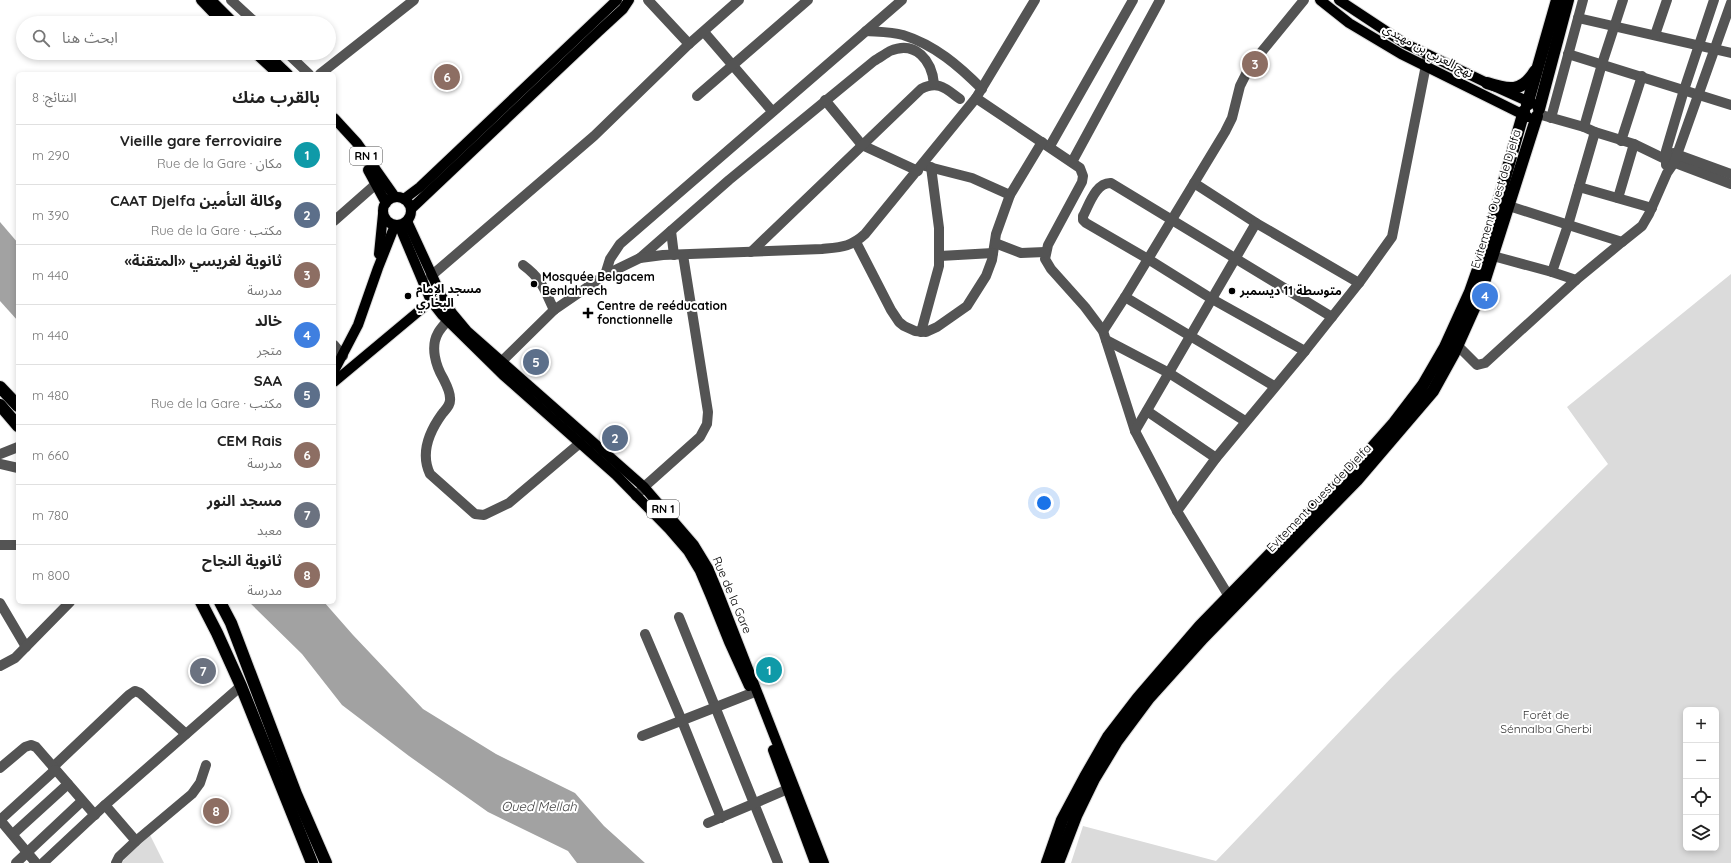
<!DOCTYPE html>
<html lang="ar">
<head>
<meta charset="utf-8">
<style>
  body { margin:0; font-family:Quicksand,"Noto Sans Arabic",sans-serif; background:#f6f6f6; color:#222; direction:rtl }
  .controls { position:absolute; right:12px; bottom:12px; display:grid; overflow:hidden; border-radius:6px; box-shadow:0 2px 6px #0003 }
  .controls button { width:36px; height:36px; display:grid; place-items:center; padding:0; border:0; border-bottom:1px solid #e0e0e0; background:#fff; color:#222; font:20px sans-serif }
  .you { position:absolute; left:1044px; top:503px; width:14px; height:14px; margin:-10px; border:3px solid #fff; border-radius:50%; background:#1a73e8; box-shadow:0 0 0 6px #1a73e833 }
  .badge { display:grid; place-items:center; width:26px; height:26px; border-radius:50%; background:#1a73e8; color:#fff; font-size:13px; font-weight:700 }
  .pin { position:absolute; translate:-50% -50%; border:2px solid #fff; box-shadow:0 1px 4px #0006 }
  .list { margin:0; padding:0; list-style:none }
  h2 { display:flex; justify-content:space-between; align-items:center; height:52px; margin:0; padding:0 16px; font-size:17px }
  h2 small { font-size:13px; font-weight:400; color:#767676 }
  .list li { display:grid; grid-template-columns:26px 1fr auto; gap:12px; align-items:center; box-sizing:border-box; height:60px; padding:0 16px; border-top:1px solid #e0e0e0 }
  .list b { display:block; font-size:15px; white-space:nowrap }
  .list p { margin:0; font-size:13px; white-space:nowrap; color:#767676 }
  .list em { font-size:13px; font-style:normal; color:#767676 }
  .icon { flex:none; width:22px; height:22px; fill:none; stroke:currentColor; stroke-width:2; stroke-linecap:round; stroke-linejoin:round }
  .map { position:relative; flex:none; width:1731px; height:863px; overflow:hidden; direction:ltr }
  .search { position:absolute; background:#fff; box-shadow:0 2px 6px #0003; left:16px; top:16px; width:320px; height:44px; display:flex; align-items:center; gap:10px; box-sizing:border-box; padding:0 14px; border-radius:22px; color:#767676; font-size:15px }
  .panel { position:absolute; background:#fff; box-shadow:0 2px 6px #0003; left:16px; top:72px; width:320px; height:532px; border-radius:6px; direction:rtl }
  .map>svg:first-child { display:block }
  .green { fill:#dbdbdb; fill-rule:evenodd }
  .water { fill:#a2a2a2 }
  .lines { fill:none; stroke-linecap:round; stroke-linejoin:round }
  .major-casing { stroke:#dbdbdb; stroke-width:12 }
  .highway-casing { stroke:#dbdbdb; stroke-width:14 }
  .minor { stroke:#545454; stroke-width:10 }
  .major { stroke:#000; stroke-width:10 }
  .highway { stroke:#000; stroke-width:12 }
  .poi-dot { fill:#000; stroke:#fff; stroke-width:1.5 }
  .labels { text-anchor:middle; stroke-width:4; stroke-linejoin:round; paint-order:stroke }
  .shield { fill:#fff; stroke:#4c4c4c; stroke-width:1 }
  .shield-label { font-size:11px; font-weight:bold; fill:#000 }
  .street-label { font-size:12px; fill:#000; stroke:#fff }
  .poi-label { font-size:12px; font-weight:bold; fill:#000; stroke:#fff; text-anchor:start }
  .park-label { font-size:12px; fill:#323232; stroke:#fff }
  .water-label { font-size:13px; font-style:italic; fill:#434343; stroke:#fff }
</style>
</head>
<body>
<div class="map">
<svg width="1731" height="863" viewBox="0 0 1731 863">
  <rect width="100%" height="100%" fill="#fff"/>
  <g class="green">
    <path d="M1731,274v589h-660l12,-37 133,35 177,-185 215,-212 -41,-57zM1686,710h30v138h-30z"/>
    <polygon points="149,833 164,863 121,863"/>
  </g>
  <g class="water">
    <polygon points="0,222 18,243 18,321 0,301"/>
    <polygon points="249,602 324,602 353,635 423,709 496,754 575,793 604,826 645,863 577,863 568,851 488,812 409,756 342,705 302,654"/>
  </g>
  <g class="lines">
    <defs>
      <g id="major">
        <polyline points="201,0 223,23"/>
        <polyline points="211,0 234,23"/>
        <polyline points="1320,0 1349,23 1401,54 1528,117"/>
        <polyline points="1339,0 1404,43 1487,83 1534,104"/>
        <polyline points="255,53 278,74"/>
        <polyline points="266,53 288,74"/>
        <polyline points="334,118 357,143 395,197"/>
        <polyline points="368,170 386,203"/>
        <circle cx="397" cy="211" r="14"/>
        <polyline points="404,199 420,187 617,0"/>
        <polyline points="411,209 598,32 623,9 629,0"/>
        <polyline points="407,221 442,297 452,313 467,331 644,487 694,545 708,568 718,592 824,863"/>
        <polyline points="399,225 431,301 442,315 503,375 616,475 669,529 688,551 700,571 711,597 729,642 749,686"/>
        <polyline points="379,254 383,214"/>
        <polyline points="334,371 358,325 378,268 395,225"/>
        <polyline points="334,382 431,301"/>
        <polyline points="773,750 815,863"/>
      </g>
      <g id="highway">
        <path d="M1487,83c21,7 35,10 48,-12"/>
        <polyline points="1527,105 1557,0"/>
        <polyline points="1539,109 1568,0"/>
        <polyline points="0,387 18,406"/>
        <polyline points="0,405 18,426"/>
        <polyline points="201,602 217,633 241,686 312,863"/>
        <polyline points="220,602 231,623 296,794 326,863"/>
        <polyline points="1047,863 1062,820 1085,777 1108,737 1138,698 1200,626 1355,467 1394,423 1423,385 1445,347 1470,292 1483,255 1524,111"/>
        <polyline points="1058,863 1076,816 1094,779 1117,741 1149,698 1203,638 1357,480 1433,391 1454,353 1480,295 1537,116"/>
      </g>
    </defs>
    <use href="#major" class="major-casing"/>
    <use href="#highway" class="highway-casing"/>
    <g class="minor">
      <polyline points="231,0 256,23"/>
      <polyline points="648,0 689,44"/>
      <polyline points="1578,18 1731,53"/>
      <path d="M866,31c13,1 25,1 37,4 32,10 56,31 79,54"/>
      <polyline points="704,32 772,111"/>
      <polyline points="1655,35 1667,0"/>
      <polyline points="287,53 309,74"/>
      <polyline points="1568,54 1731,105"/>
      <polyline points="320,74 414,0"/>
      <polyline points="697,96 808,0"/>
      <polyline points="976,98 1080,168 1083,176 1082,182 1048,245 1045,259 1051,269 1085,307 1103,331 1135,431 1177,511 1233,603"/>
      <polyline points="825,100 862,145 918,171"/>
      <polyline points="1538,114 1584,127 1595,132 1634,144 1665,159 1731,184"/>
      <polyline points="1551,118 1583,0"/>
      <polyline points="1584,127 1602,64 1623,0"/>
      <polyline points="1621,141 1642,76"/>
      <polyline points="1050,146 1133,0"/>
      <polyline points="1673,153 1731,174"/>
      <polyline points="1072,162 1160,0"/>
      <polyline points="1666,165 1666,151 1684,90 1714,0"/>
      <polyline points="925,166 972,178 1010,195"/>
      <polyline points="1194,183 1256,223 1359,283"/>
      <polyline points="1579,187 1652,208"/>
      <polyline points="1618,198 1634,144"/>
      <polyline points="334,221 376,184"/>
      <polyline points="671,231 674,255"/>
      <polyline points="856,242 891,310 899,322 904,326 915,331 926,332 937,327 967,306 986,276 992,260 996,234 1010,195 1042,142"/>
      <polyline points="1622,242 1642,226 1649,214 1667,173 1674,163 1731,3"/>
      <polyline points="995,243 1021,253 1045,252"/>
      <path d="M751,252l170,-163c18,-9 25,0 39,10"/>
      <polyline points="940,256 993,253"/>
      <polyline points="1493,256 1552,272 1576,280"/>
      <path d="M640,258l89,-78 145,-119c5,-3 11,-7 16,-10 26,-11 42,10 44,33"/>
      <path d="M523,265c19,14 21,24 31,45"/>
      <polyline points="1552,272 1568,225 1595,132"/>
      <polyline points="605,275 610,259 620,244 902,0"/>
      <polyline points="431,276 594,136 689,44 739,0"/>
      <polyline points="1125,297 1274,386"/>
      <path d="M447,321c-3,4 -7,8 -9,12 -8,14 -2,33 5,45 3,6 7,13 7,20 1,7 -4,11 -8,16 -13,18 -22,39 -12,60l45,40 9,1 25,-12 71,-60"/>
      <polyline points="1103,331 1125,297 1225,132 1232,118 1240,86 1247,72 1259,55 1304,0"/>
      <polyline points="921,332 939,266 939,228 931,167"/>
      <polyline points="1106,340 1169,373 1245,421"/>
      <polyline points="334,345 343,356"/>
      <polyline points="1457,345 1477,365 1485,363 1576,280 1622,242 1509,206"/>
      <path d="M1305,351l-93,-52 -64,-40 -62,-36 -3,-3v-4c6,-11 13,-34 28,-33l221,134"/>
      <path d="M501,362l53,-52 51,-35 35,-17 23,-3 159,-6c19,-2 29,-2 43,-15l111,-136 59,-98"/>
      <polyline points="1147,411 1216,458"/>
      <polyline points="1135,431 1256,223"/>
      <polyline points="0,454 18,447"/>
      <polyline points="0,464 18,468"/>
      <polyline points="636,496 644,487 700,437 707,424 708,412 683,255"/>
      <polyline points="1177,511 1216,458 1305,351 1359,283 1392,237 1428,55"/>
      <polyline points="0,545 18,545"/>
      <polyline points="0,603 26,647"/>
      <polyline points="679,617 778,863"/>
      <polyline points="645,634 682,721 721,818"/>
      <polyline points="0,666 15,658 70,602"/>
      <polyline points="642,736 752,693"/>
      <polyline points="53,767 129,695 135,691 140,693 186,734"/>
      <polyline points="0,768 25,747 31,745 36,747 95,815"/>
      <polyline points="105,805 136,841"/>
      <polyline points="0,820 55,770"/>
      <polyline points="0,820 36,863"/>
      <polyline points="708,823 788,789"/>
      <polyline points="13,834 68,784"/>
      <polyline points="16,863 82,801"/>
      <polyline points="43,863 105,805 241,686"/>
      <polyline points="116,863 119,857 136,841 192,794 200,783 206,765"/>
    </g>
    <use href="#major" class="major"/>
    <use href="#highway" class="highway"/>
  </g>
  <g class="poi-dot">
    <circle cx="534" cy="284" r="4"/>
    <circle cx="1232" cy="291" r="4"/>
    <circle cx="408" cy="296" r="4"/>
    <path d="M586 307h4v4h4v4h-4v4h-4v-4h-4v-4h4z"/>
  </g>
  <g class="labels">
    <g class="shield">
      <rect x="350" y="147" width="32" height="18" rx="3"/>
      <rect x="647" y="500" width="32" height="18" rx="3"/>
    </g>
    <g class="shield-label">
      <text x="366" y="160">RN 1</text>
      <text x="663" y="513">RN 1</text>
    </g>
    <g class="street-label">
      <text transform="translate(1428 51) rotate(28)" y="4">نهج العربي بن مهيدي</text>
      <text transform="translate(1496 199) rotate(-73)" y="4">Evitement Ouest de Djelfa</text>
      <text transform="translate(1319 498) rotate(-46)" y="4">Evitement Ouest de Djelfa</text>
      <text transform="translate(732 595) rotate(67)" y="4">Rue de la Gare</text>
    </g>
    <g class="poi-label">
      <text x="542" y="281">Mosquée Belgacem<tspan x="542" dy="14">Benlahrech</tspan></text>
      <text x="416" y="293">مسجد الإمام<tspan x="416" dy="14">البخاري</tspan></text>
      <text x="1240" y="295">متوسطة 11 ديسمبر</text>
      <text x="597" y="310">Centre de reéducation<tspan x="597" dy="14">fonctionnelle</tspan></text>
    </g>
    <g class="park-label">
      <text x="1546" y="719">Forêt de<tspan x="1546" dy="14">Sénnalba Gherbi</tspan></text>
    </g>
    <g class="water-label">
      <text x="539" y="811">Oued Mellah</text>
    </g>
  </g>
</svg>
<div class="controls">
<button>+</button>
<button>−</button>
<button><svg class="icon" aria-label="locate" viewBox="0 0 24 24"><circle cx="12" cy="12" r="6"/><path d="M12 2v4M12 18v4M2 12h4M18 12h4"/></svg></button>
<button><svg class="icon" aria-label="layers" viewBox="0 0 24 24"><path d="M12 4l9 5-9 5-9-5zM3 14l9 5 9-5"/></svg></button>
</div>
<div class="you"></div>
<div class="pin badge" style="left:769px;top:670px;background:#0f9aa8">1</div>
<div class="pin badge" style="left:615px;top:438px;background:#5c6f8a">2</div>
<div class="pin badge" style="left:1255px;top:64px;background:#8d6e63">3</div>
<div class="pin badge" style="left:1485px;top:296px;background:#3f7fe0">4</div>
<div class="pin badge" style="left:536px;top:362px;background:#5c6f8a">5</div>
<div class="pin badge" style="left:447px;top:77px;background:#8d6e63">6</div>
<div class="pin badge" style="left:203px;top:671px;background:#6b7280">7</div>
<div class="pin badge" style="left:216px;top:811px;background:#8d6e63">8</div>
<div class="search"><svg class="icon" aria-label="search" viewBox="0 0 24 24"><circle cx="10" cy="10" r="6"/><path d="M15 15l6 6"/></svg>ابحث هنا</div>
<section class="panel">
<h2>بالقرب منك<small>النتائج: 8</small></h2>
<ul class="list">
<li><span class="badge" style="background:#0f9aa8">1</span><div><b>Vieille gare ferroviaire</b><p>مكان · Rue de la Gare</p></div><em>290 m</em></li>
<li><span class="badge" style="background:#5c6f8a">2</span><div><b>وكالة التأمين CAAT Djelfa</b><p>مكتب · Rue de la Gare</p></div><em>390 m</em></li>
<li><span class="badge" style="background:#8d6e63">3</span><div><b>ثانوية لغريسي «المتقنة»</b><p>مدرسة</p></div><em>440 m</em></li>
<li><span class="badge" style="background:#3f7fe0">4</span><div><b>خالد</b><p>متجر</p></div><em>440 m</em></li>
<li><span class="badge" style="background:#5c6f8a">5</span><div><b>SAA</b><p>مكتب · Rue de la Gare</p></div><em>480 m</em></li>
<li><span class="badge" style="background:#8d6e63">6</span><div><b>CEM Rais</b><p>مدرسة</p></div><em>660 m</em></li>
<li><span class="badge" style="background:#6b7280">7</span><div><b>مسجد النور</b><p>معبد</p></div><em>780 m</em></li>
<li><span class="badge" style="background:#8d6e63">8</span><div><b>ثانوية النجاح</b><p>مدرسة</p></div><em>800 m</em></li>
</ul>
</section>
</div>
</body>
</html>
